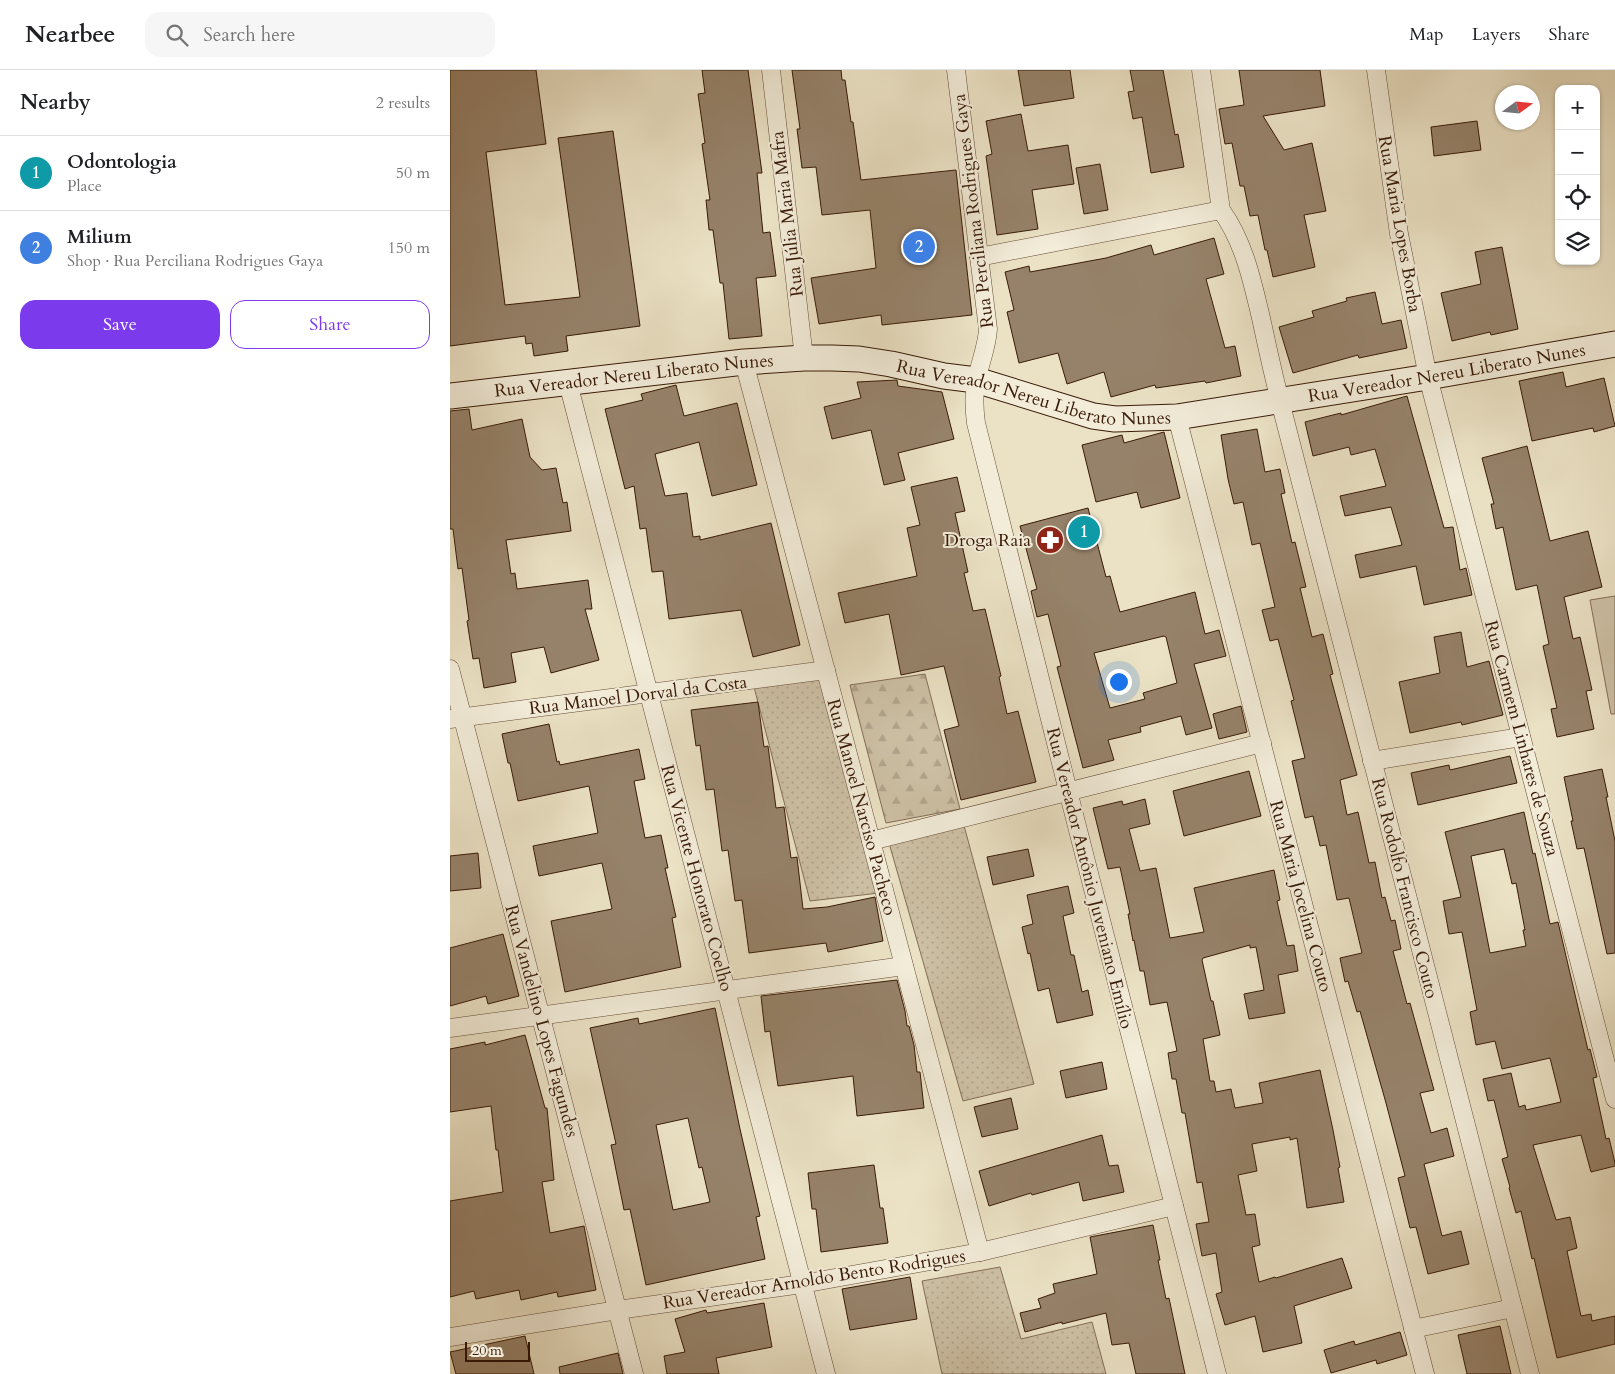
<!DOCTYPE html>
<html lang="en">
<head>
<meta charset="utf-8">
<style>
  body { margin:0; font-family:Cardo,serif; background:#f6f6f6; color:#202124 }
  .controls { position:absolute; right:15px; top:15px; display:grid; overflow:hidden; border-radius:10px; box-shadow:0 1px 4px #0004 }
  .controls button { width:45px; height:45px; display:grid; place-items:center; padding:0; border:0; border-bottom:1px solid #e0e0e0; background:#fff; color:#202124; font:25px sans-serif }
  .compass { position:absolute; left:1045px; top:15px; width:45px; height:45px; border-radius:50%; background:#fff; box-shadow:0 1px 4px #0004; rotate:75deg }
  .scale { position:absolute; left:15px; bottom:12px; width:65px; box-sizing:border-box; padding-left:5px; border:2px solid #391a07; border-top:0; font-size:14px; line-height:18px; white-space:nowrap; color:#391a07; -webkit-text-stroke:4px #f2ecd9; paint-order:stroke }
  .you { position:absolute; left:668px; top:611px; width:18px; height:18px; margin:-12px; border:4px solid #fff; border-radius:50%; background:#1a73e8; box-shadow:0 0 0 8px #1a73e833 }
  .badge { display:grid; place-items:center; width:32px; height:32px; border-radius:50%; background:#7c3aed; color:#fff; font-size:16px; font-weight:700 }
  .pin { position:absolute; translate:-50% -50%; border:2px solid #fff; box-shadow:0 1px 5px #0006 }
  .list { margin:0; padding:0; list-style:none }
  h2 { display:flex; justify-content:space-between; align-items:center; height:65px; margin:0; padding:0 20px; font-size:21px }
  h2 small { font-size:16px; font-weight:400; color:#757577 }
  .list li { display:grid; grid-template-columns:32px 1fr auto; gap:15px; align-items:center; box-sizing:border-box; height:75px; padding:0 20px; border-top:1px solid #e0e0e0 }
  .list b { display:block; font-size:19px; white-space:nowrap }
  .list p { margin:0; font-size:16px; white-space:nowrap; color:#757577 }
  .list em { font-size:16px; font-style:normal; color:#757577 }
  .actions { display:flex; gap:10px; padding:15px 20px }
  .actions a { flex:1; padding:11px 0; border:1px solid #7c3aed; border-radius:15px; text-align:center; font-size:18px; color:#7c3aed }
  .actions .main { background:#7c3aed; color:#fff }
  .icon { flex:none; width:28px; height:28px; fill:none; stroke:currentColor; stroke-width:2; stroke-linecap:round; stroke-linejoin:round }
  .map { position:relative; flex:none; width:1165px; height:1304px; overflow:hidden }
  header { display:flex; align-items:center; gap:30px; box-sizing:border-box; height:70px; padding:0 25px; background:#fff; border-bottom:1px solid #e0e0e0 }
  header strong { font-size:24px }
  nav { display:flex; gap:28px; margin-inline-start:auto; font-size:18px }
  .search { width:350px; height:45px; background:#f6f6f6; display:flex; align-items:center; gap:12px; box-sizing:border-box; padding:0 18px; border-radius:15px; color:#757577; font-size:19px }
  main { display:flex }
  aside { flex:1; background:#fff }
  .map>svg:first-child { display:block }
  .grass { fill:url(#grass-dots); stroke:#836d56 }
  .forest { fill:url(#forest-firs); stroke:#836d56 }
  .garden { fill:#cdc0a5; stroke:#836d56 }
  .building { fill:#96826a; stroke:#391a07; fill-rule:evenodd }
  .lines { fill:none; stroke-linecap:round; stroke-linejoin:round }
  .minor-casing { stroke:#664c36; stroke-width:19 }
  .secondary-casing { stroke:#391a07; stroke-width:27 }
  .minor { stroke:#f2ecd9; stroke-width:18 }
  .secondary { stroke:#f2ecd9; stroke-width:25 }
  .labels { text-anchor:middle; stroke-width:4; stroke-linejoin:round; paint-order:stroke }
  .street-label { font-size:18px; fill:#391a07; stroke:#f2ecd9 }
  .poi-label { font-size:18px; fill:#391a07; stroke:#f2ecd9; text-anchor:end }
</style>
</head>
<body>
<header>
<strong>Nearbee</strong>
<div class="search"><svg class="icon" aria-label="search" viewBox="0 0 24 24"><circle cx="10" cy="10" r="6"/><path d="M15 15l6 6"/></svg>Search here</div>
<nav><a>Map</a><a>Layers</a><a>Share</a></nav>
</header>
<main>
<aside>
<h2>Nearby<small>2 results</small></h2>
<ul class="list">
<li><span class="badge" style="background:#0f9aa8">1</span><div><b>Odontologia</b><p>Place</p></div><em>50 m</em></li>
<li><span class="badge" style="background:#3f7fe0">2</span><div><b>Milium</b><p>Shop · Rua Perciliana Rodrigues Gaya</p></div><em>150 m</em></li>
</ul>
<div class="actions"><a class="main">Save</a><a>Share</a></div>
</aside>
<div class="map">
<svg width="1165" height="1304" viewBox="0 0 1165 1304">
  <defs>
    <pattern id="grass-dots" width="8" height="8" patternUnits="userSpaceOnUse" patternTransform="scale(1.25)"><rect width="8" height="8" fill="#cdc0a5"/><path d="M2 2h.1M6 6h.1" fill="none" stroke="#b1a48d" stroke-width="1.8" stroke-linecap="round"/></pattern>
    <pattern id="forest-firs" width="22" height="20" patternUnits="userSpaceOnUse" patternTransform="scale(1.25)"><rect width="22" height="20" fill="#cdc0a5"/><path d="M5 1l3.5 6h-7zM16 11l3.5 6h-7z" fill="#b1a48d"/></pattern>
  </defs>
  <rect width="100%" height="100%" fill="#ebe2c5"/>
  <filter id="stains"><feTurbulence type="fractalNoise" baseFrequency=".004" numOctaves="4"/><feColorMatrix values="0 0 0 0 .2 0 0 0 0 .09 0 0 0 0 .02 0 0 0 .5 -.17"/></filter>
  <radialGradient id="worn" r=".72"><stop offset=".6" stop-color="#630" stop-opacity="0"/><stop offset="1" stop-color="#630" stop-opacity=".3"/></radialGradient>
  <g class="grass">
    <polygon points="372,606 429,823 360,831 304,617"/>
    <polygon points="513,752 584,1014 513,1031 439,773"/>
    <polygon points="550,1197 571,1269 642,1252 656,1304 492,1304 472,1211"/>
  </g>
  <polygon class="forest" points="475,604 510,739 436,753 400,615"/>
  <polygon class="garden" points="1165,526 1165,644 1161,644 1140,530"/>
  <g class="building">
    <polygon points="0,0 86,0 96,74 36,82 55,235 130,227 108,68 163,61 190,256 116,266 118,281 84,286 82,273 76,274 75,266 0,276"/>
    <polygon points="252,0 298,0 312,103 307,103 313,163 320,162 326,206 306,208 312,266 279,269 273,213 270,213 263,160 259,160 256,130 260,130 252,74 255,73 248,24 255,23"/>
    <polygon points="342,0 391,0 392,10 395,10 401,52 403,52 411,110 506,100 522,245 432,255 431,245 369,254 361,208 426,198 420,140 372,145 366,97 352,98 347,59 350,59"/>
    <polygon points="568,0 620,0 624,28 574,36"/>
    <polygon points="680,0 713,0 725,65 728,64 734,97 701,103 692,47 683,49 678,22 684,21"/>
    <polygon points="789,0 870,0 875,36 813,46 834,80 862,73 876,141 854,145 865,197 823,207 817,180 815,180 808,145 800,146 794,116 790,116 782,73 775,74 769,39 794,35"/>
    <polygon points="571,44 578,81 618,75 624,114 582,120 588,159 547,165 536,86 542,84 536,51"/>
    <polygon points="1027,51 1031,80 984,86 981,57"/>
    <polygon points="650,94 658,140 634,144 626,98"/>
    <polygon points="764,168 774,204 756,209 775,278 785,276 791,306 756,313 755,311 706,318 705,315 661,327 654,302 617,314 608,283 569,293 557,242 564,240 555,202 579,196 580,202 656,188 701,175 704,185"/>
    <polygon points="1052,177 1068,259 1041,265 1040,262 1002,271 991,223 1031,214 1025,182"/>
    <polygon points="925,222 932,254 951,250 957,278 909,288 908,285 843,303 829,257 864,247 862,241 897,231 896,228"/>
    <polygon points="1113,302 1116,317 1154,308 1165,356 1144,362 1143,358 1082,371 1069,311"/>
    <polygon points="447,310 448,316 492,322 504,369 448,383 455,410 434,415 421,360 382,369 374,337 411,328 407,312"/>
    <polygon points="226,315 234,346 287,333 307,415 262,426 249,372 205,384 215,426 237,423 243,467 250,466 250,470 321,453 350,575 303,587 291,540 219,549 213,501 202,502 196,458 190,459 184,416 175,419 155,339 193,330 191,324"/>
    <polygon points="957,326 994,458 1003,457 1010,500 1016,498 1022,525 974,535 966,496 910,508 905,485 952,475 941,437 895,446 890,426 936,416 925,379 901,385 899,377 863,386 855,352 891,343 891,345"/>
    <polygon points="19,339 22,360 72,349 80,387 92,400 106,398 113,433 117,432 121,461 56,470 61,504 65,503 67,519 138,510 142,539 135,539 149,590 101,603 94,577 61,583 66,612 34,618 29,588 23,589 17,551 19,550 12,498 8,499 3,459 0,459 0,341"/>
    <polygon points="807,359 815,402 830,399 835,423 831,424 842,473 845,472 856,517 850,518 862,567 873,564 883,604 880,605 907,705 890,710 897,745 908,742 919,793 925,792 932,828 935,827 941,851 945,850 951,879 943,881 957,934 960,933 984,1020 970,1023 981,1063 997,1058 1004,1086 974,1094 992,1166 1011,1161 1019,1194 978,1204 966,1157 960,1158 948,1108 955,1106 936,1033 910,941 907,942 898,911 895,912 890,888 912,883 899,828 887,830 876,775 870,776 863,746 855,748 842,691 855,688 841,631 844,630 828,569 820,571 812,540 825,537 810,473 802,475 793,432 784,434 778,409 771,365"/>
    <polygon points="714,362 730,428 691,438 687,422 646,432 632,375 672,365 674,373"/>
    <polygon points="1077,376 1100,471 1138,461 1152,517 1114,527 1123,569 1130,567 1142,620 1136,621 1144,659 1107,667 1101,639 1107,638 1093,576 1099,574 1087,515 1066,520 1053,457 1046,459 1041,434 1044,434 1032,388"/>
    <polygon points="507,407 515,441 505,443 518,502 514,503 523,541 535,539 551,606 549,607 557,644 568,641 586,712 511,730 494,660 509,656 494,596 451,605 439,544 395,553 388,523 467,506 457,458 470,455 461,417"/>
    <path d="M638,438l18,69 4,-1 10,36 75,-20 10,42 14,-4 7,26 -32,8 18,64 -26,7 -5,-19 -41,11 1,5 -33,8 6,20 -31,8 -26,-101 4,-1 -13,-52 -11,3 -6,-26 6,-2 -17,-63zM714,566l2,1 11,46 -34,10 2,6 -35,9 -16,-55z"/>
    <polygon points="1011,562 1017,597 1039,591 1053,645 1012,655 1011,652 960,663 949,612 990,603 984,567"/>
    <polygon points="308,632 314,677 318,676 326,738 334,737 341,788 347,787 353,839 377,837 425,827 433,871 378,882 376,873 299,883 292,830 285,831 278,780 272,781 264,719 256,720 250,675 246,676 241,640"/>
    <polygon points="791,636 797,662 769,669 763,644"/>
    <polygon points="99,654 107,692 109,691 110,695 189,679 195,709 184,711 195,768 211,765 218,798 215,798 226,847 222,848 231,897 115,922 101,851 162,839 152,793 89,806 83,776 148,763 139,716 68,731 60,693 58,693 52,664"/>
    <polygon points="1060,686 1067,713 968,735 961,703 999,695 1000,700"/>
    <polygon points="1152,699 1158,727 1156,727 1165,771 1165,883 1157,884 1134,778 1127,779 1121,751 1123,751 1114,707"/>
    <polygon points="799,701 811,746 734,766 723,721"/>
    <polygon points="695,729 700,754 679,759 690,801 706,798 720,868 754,862 744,818 824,800 830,830 827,831 837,876 844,875 848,901 828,905 835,943 799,949 794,924 814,920 806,877 800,878 800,875 753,888 752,890 761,931 763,931 770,965 753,969 760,1011 764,1011 766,1022 781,1019 785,1038 813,1033 809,1013 870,1000 883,1060 890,1097 888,1098 894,1132 857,1138 847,1068 840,1070 840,1067 802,1074 807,1101 788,1105 796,1145 805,1144 810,1175 802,1177 809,1212 825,1207 826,1208 892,1188 902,1218 844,1236 852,1273 813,1282 805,1246 775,1255 766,1224 772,1222 766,1183 752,1186 746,1154 759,1152 752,1112 747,1113 735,1043 732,1043 726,1009 722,1009 718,983 727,981 717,932 700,935 694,901 690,901 684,870 683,871 678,844 680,844 670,797 658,799 643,738 672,731 673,735"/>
    <path d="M1074,742l9,42 2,-1 15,71 8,-2 30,128 2,-1 7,28 -4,1 13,61 3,-1 6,25v3l-24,6 -10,-37 -48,10 23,75 14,-3 7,31 -10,3 14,65 10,-2 1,7 23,-5v28l-58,14 -23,-100 -2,1 -11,-48 -5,2 -7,-25 1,-1 -8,-28 6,-2 -14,-57 -6,1 -5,-22 28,-6 8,34 6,-2 1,5 35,-8 -11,-44 -48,11 -7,-28 -19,4 -6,-33 7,-2 -15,-78 -13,2 -6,-33 18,-4 -16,-65zM1054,779l8,35 4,-1 9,47h-2l3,16 -36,7 -19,-97z"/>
    <polygon points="578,779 584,806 543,815 537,787"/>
    <polygon points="28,783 31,818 0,821 0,786"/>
    <polygon points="618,816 624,843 613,846 621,885 624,885 632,922 638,920 643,945 607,953 599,918 588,921 580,883 578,884 572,857 583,854 577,825"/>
    <polygon points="53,864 69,926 38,934 36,926 0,936 0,878"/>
    <polygon points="447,910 455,941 457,956 459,956 464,975 467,1002 470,1002 474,1038 407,1046 403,1006 328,1016 320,961 315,962 311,926"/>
    <path d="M265,938l25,121 20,87 -4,1 9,42 -119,26 -16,-76 -6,1 -13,-65 5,-1 -26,-116 48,-10 1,6zM238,1048l11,50 3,-1 8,35 -37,8 -17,-85z"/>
    <polygon points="75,965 95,1038 97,1038 104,1110 92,1112 100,1163 134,1156 146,1220 108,1227 107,1222 71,1230 69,1220 26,1229 24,1221 0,1227 0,1131 53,1122 48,1080 46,1080 41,1036 0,1042 0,979 35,972 35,975"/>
    <polygon points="652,992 657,1019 616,1028 610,1001"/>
    <polygon points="561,1028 568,1059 532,1067 524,1037"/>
    <polygon points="652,1065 659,1096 668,1095 674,1122 633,1131 629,1112 582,1125 581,1123 539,1136 529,1101"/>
    <polygon points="424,1095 430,1138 433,1138 438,1173 371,1182 366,1139 362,1139 358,1103"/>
    <polygon points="703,1155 710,1190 708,1190 716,1229 719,1228 735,1304 686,1304 679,1273 662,1275 656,1243 612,1254 612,1252 575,1262 570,1243 591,1238 588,1229 605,1223 603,1214 647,1204 640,1167"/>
    <polygon points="460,1207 467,1249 400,1260 392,1219"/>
    <polygon points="314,1233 322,1277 266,1288 269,1304 217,1304 214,1286 235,1282 225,1249 256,1240 257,1243"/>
    <polygon points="1050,1256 1061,1304 1017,1304 1008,1265"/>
    <polygon points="950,1262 957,1285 927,1294 926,1290 881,1303 874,1280 904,1271 905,1275"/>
    <polygon points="75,1266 84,1304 6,1304 0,1282"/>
    <polygon points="168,1283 173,1304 110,1304 109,1297"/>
  </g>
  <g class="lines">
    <defs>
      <g id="minor">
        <polyline points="321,0 354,288"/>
        <path d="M506,0l32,259c-1,18 -8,33 -11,50 -4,15 -3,29 -1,44l92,368 149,583"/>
        <path d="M751,0l20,140c23,32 31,70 40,108 6,28 12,56 19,83l250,973"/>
        <polyline points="926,0 949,164 978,307 1165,1029"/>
        <polyline points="529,187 771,140"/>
        <polyline points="294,292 530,1182"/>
        <polyline points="118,313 376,1304"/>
        <polyline points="727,347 975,1304"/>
        <polyline points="0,599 184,1304"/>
        <polyline points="0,649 376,600"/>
        <polyline points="922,691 1071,667"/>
        <polyline points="421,771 812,673"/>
        <polyline points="0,958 454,896"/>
        <polyline points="963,1259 1063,1238"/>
        <polyline points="0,1267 168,1240 352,1214 530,1182 724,1136"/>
      </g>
      <g id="secondary">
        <path id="s1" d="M0,326l294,-34 60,-4h28l27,1 32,5 53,12 32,4 117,36 22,3 62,-2 251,-40 187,-33"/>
      </g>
    </defs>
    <use href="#minor" class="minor-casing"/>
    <use href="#secondary" class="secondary-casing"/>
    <use href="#minor" class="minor"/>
    <use href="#secondary" class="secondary"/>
  </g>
  <defs>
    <symbol id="pharmacy-disc" viewBox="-11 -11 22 22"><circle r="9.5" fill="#8f2418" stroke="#f2ecd9"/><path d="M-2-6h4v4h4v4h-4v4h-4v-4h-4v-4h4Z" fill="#fff"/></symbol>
  </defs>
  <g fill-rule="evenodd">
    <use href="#pharmacy-disc" x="584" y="454" width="32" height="32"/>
  </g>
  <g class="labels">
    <g class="street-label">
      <text transform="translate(523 141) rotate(-97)" y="6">Rua Perciliana Rodrigues Gaya</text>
      <text transform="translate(337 144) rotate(-97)" y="6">Rua Júlia Maria Mafra</text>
      <text transform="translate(950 154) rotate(80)" y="6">Rua Maria Lopes Borba</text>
      <text dy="6" stroke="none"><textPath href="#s1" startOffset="1010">Rua Vereador Nereu Liberato Nunes</textPath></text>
      <text dy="6" stroke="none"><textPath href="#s1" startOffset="185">Rua Vereador Nereu Liberato Nunes</textPath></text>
      <text dy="6" stroke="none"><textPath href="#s1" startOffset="590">Rua Vereador Nereu Liberato Nunes</textPath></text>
      <text transform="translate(188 625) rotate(-7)" y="6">Rua Manoel Dorval da Costa</text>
      <text transform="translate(1072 668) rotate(75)" y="6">Rua Carmem Linhares de Souza</text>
      <text transform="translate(412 737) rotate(75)" y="6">Rua Manoel Narciso Pacheco</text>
      <text transform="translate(247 808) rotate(75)" y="6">Rua Vicente Honorato Coelho</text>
      <text transform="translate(640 808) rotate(76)" y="6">Rua Vereador Antônio Juveniano Emílio</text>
      <text transform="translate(955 818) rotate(76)" y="6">Rua Rodolfo Francisco Couto</text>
      <text transform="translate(851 826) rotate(75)" y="6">Rua Maria Jocelina Couto</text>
      <text transform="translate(92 951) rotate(75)" y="6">Rua Vandelino Lopes Fagundes</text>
      <text transform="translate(364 1209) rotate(-9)" y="6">Rua Vereador Arnoldo Bento Rodrigues</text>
    </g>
    <g class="poi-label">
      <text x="581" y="476">Droga Raia</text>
    </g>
  </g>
  <rect width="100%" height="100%" filter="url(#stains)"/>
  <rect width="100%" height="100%" fill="url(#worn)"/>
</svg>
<div class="controls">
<button>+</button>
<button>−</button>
<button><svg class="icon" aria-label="locate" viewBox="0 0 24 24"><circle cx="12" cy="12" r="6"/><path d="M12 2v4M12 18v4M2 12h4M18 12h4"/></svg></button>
<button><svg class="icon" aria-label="layers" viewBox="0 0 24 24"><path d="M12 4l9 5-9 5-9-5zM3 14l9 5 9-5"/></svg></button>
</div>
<svg class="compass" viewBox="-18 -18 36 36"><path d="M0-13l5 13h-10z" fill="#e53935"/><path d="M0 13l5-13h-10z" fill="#757577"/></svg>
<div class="scale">20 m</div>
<div class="you"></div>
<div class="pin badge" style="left:634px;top:462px;background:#0f9aa8">1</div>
<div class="pin badge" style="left:469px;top:177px;background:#3f7fe0">2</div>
</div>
</main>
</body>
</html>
